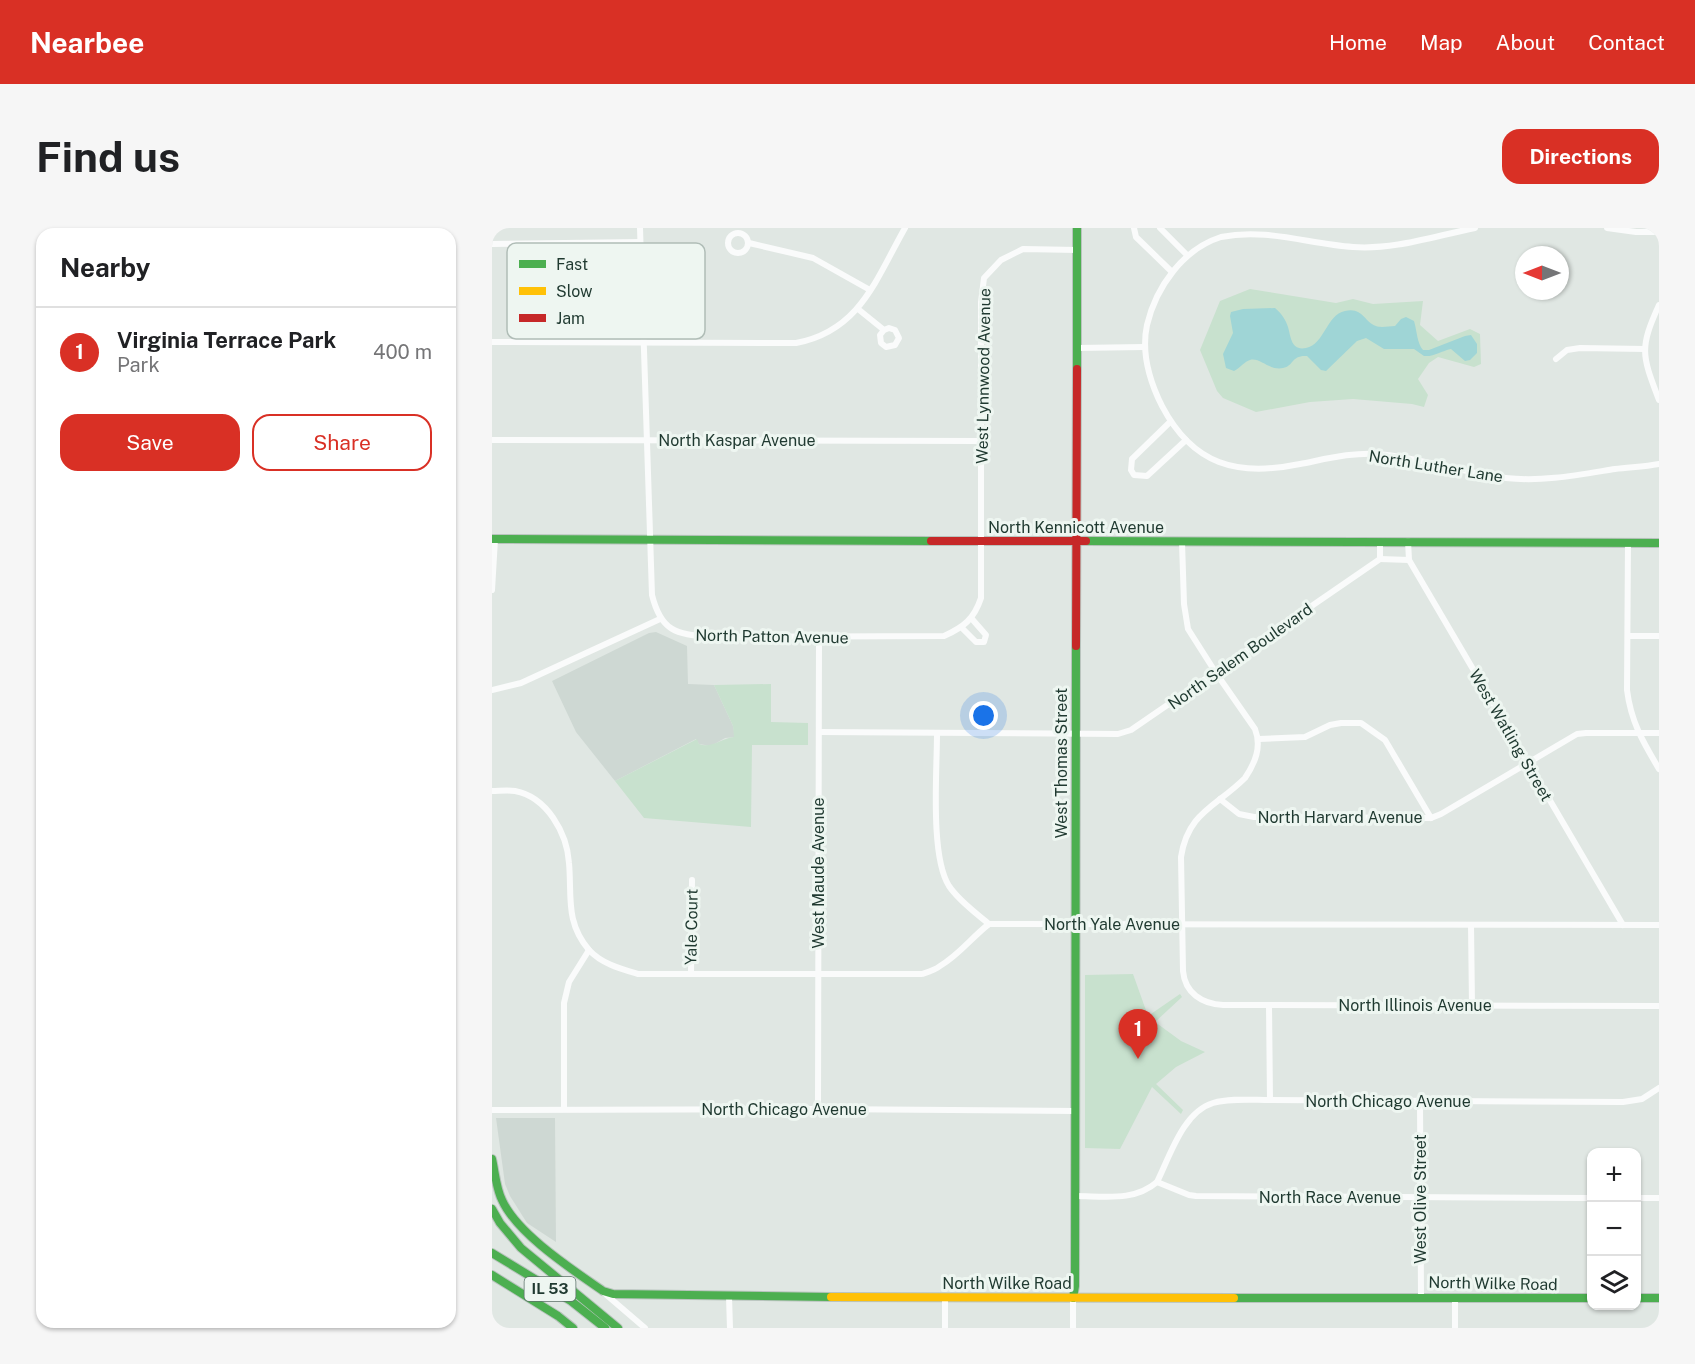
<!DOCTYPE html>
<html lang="en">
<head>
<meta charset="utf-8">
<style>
  body { margin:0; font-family:"Public Sans",sans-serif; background:#f6f6f6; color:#202124 }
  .controls { position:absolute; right:18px; bottom:18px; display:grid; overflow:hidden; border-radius:12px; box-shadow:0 2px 4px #0004 }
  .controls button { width:54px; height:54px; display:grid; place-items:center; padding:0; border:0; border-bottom:2px solid #e0e0e0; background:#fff; color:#202124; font:30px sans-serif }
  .compass { position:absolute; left:1023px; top:18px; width:54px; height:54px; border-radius:50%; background:#fff; box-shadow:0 2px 4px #0004; rotate:270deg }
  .you { position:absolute; left:492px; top:488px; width:21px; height:21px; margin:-15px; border:4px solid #fff; border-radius:50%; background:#1a73e8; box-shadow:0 0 0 9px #1a73e833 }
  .badge { display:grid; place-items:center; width:39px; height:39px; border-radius:50%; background:#d93025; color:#fff; font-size:20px; font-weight:700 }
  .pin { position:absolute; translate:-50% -50px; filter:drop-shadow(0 2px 3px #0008) }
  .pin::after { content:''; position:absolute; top:32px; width:21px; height:18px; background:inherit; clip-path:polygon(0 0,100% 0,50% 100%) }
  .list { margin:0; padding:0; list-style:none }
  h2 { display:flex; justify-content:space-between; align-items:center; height:78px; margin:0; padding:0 24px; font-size:26px }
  h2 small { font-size:20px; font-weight:400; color:#757577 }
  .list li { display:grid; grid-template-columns:39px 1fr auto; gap:18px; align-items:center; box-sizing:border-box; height:90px; padding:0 24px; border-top:2px solid #e0e0e0 }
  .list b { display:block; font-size:22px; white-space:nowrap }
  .list p { margin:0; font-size:20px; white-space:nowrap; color:#757577 }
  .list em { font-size:20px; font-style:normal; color:#757577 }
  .actions { display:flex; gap:12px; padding:18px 24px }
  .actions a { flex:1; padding:14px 0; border:2px solid #d93025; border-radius:18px; text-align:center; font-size:21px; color:#d93025 }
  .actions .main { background:#d93025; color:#fff }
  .icon { flex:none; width:33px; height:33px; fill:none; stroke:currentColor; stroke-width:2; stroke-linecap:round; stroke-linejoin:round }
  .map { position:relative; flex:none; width:1167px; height:1100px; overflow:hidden; border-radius:18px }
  header { display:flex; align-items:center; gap:36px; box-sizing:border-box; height:84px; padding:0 30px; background:#d93025; color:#fff }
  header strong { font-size:28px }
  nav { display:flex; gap:33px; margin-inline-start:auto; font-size:21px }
  .intro { display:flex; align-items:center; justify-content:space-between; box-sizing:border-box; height:144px; padding:0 36px }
  h1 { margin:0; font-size:42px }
  .button { padding:15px 27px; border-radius:18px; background:#d93025; color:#fff; font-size:21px; font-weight:700 }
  main { display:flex; gap:36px; padding:0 36px }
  aside { flex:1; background:#fff; border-radius:18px; box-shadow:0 2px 4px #0004 }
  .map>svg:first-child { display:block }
  .built { fill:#ced8d3 }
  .green { fill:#c8e1ce }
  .water { fill:#9fd5d6 }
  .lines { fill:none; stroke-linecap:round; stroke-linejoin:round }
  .fast-casing { stroke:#b9c4be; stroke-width:10 }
  .slow-casing { stroke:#b9c4be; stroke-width:10 }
  .jam-casing { stroke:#b9c4be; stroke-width:10 }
  .street { stroke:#fafbfb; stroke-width:6 }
  .fast { stroke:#4caf50; stroke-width:8 }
  .slow { stroke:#ffc107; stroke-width:8 }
  .jam { stroke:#c62828; stroke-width:8 }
  .labels { text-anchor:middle; stroke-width:6; stroke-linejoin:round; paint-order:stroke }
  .shield { fill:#eef6f1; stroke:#5d726a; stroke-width:1.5 }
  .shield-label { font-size:15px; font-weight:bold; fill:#1f3930 }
  .street-label { font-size:16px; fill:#1f3930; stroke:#eef6f1 }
  .key { fill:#eef6f1; stroke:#b0bdb7; stroke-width:1.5 }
  .key-label { font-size:16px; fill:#1f3930 }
</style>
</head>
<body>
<header>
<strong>Nearbee</strong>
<nav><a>Home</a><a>Map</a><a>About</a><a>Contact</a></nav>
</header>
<div class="intro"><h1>Find us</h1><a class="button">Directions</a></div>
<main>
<aside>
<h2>Nearby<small></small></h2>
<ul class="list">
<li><span class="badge">1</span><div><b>Virginia Terrace Park</b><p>Park</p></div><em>400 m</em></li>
</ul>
<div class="actions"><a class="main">Save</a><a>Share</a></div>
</aside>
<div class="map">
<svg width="1167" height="1100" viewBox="0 0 1167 1100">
  <rect width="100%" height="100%" fill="#e0e7e3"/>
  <g class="built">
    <polygon points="164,404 195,418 196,456 222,457 241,498 243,509 233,510 219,518 207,516 204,511 123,553 84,504 60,453 157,405"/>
    <polygon points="4,890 63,890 64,1014 35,995 18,968 13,956"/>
  </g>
  <g class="green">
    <polygon points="758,61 844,75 861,71 881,76 931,73 928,97 946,113 978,101 988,106 989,136 982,139 946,129 937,135 926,151 936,167 932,179 920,176 861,171 818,174 764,184 731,170 725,163 708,122 728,73"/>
    <path d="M279,456v38l37,1v22h-56l-1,82 -107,-9 -29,-37 82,-42 2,5c12,5 23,-6 35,-7l-1,-11 -19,-41z"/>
    <polygon points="641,746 656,788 688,766 690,769 663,794 689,813 713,824 684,839 664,856 691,882 689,886 660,859 628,921 593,920 593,747"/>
  </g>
  <path class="water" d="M783,80c6,5 11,12 13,19 3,10 3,24 18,21 19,-4 20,-33 39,-37 18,-4 19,11 31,15 5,2 13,0 19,0l6,-7 5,-2 8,4c3,10 3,22 9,29h6l36,-14 6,-1 6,9v9l-7,7 -5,1 -14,-12c-10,2 -17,8 -27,7l-10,-7h-30l-18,-11 -9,3 -31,30 -5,-1 -14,-14c-16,-1 -13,10 -24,12 -14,3 -23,-11 -33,-8 -5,1 -10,8 -16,11l-8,-3 -3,-14 10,-21 -3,-17 1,-4 12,-3z"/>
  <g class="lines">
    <defs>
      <g id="fast">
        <polyline points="585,141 585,0"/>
        <polyline points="0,311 439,313"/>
        <polyline points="594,313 1167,315"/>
        <path d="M0,931c3,13 4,29 10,41 15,34 71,70 101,91l10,3 218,3"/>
        <polyline points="0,981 8,995 29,1020 126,1100"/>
        <polyline points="0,1025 79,1073 113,1100"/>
        <polyline points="0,1047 66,1088 81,1100"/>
        <polyline points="581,1070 583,1058 584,418"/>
        <polyline points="742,1070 1100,1070"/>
        <polyline points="1144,1070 1167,1070"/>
      </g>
      <polyline id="slow" points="339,1069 742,1070"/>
      <g id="jam">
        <polyline points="439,313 594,313"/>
        <polyline points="584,418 585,141"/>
      </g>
    </defs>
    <use href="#fast" class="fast-casing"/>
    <use href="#slow" class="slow-casing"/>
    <use href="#jam" class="jam-casing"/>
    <g class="street">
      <path d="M148,0l12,367c9,36 23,39 58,42l234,-1c20,-9 30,-17 37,-38v-296l3,-24 17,-18 22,-11 54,1"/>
      <polyline points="642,0 644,9 680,44"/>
      <polyline points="668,0 695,27"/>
      <path d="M983,0c-41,8 -80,22 -122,19 -45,-3 -86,-19 -132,-10 -38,12 -65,50 -74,88 -6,28 2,55 15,81 31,59 75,71 138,58 26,-5 52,-12 79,-10 42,4 84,19 127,24 37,4 72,-3 109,-9 14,-2 29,-2 44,-5"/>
      <polyline points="1115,0 1144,4 1167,4"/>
      <circle cx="246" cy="15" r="10"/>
      <polyline points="257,15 321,30 378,62"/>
      <polyline points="0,16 148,14"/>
      <path d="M1167,77c-20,44 -17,50 0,95"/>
      <polyline points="366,81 392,102 397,100 403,102 407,110 403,117 394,119 389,115 388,107 392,102"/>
      <path d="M0,114l304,1c64,-12 80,-64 109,-115"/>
      <polyline points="585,120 652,119"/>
      <polyline points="1064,131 1075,122 1088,120 1153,121"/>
      <polyline points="678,194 640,231 639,242 642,247 655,248 694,212"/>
      <polyline points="0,212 490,213"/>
      <polyline points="916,313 917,332 1131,697"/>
      <path d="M690,314l2,62 4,25 28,44 39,56c7,18 0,34 -10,49 -29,29 -57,34 -64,79l2,114c2,22 19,33 40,34l436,1"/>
      <path d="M1136,315l-1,147c4,32 16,52 32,79"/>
      <polyline points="888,331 917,332"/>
      <polyline points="0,362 3,311"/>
      <polyline points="470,400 484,414 492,414 494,407 480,391"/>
      <polyline points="1136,408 1167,408"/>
      <polyline points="0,462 29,455 168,391"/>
      <polyline points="327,504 626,506 639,502 888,331 888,314"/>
      <path d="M445,506c0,37 -7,122 12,152 10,15 27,27 40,38"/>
      <polyline points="767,511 813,509 838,497 849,495 869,495 893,512 939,590"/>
      <path d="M0,563c7,0 16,-1 23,0 32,6 52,42 54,72 3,33 -4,59 20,87 13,14 32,19 49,24h284c6,-2 13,-4 18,-8 19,-11 32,-29 49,-42l670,1"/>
      <polyline points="728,571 747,586 762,589 939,590 949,586 1085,506 1094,505 1167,505"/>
      <polyline points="979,697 980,777"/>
      <polyline points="199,746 200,652"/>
      <polyline points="777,778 778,872"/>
      <polyline points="928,873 929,1069"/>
      <polyline points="72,881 72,775 77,754 97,722"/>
      <polyline points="326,881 327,409"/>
      <polyline points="0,882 326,881 583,883"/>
      <polyline points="665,954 697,967 704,968 1100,970"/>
      <path d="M583,968c29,0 59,6 82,-14 13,-26 26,-70 56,-79 17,-5 38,-3 57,-3l353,2 19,-3 17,-11"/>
      <polyline points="1144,970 1167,970"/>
      <polyline points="111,1064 153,1100"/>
      <polyline points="237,1068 238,1100"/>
      <polyline points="453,1070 453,1100"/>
      <polyline points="581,1100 581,1070"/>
      <polyline points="963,1100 963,1070"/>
    </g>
    <use href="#fast" class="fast"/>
    <use href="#slow" class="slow"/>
    <use href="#jam" class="jam"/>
  </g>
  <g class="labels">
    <rect class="shield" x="32.5" y="1049" width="51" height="24" rx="4.5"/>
    <g class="shield-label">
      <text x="58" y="1066">IL 53</text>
    </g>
    <g class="street-label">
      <text transform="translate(491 148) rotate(-89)" y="6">West Lynnwood Avenue</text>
      <text x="245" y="218">North Kaspar Avenue</text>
      <text transform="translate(944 238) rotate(9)" y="6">North Luther Lane</text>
      <text x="584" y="305">North Kennicott Avenue</text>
      <text transform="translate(280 408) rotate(1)" y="6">North Patton Avenue</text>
      <text transform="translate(748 428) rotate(-35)" y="6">North Salem Boulevard</text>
      <text transform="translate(1019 507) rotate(60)" y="6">West Watling Street</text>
      <text transform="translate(569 535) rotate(-90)" y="6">West Thomas Street</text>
      <text x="848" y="595">North Harvard Avenue</text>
      <text transform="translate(326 645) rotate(-90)" y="6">West Maude Avenue</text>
      <text x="620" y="702">North Yale Avenue</text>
      <text transform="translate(199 699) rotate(-89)" y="6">Yale Court</text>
      <text x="923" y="783">North Illinois Avenue</text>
      <text x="896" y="879">North Chicago Avenue</text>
      <text x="292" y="887">North Chicago Avenue</text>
      <text x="838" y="975">North Race Avenue</text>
      <text transform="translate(928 971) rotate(-90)" y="6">West Olive Street</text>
      <text x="515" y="1061">North Wilke Road</text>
      <text transform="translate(1001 1055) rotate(1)" y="6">North Wilke Road</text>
    </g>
  </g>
  <rect x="15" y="15" width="198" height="96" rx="9" class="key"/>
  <rect x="27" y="32" width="27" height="8" fill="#4caf50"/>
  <rect x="27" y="59" width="27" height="8" fill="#ffc107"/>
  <rect x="27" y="86" width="27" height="8" fill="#c62828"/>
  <g class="key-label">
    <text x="64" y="42">Fast</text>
    <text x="64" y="69">Slow</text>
    <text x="64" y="96">Jam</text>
  </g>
</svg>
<div class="controls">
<button>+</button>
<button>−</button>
<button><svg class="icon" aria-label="layers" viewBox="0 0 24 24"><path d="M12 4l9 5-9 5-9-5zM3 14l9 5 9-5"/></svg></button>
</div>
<svg class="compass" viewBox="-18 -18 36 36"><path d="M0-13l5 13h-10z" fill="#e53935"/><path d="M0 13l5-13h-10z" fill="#757577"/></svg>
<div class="you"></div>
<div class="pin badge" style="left:646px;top:831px">1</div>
</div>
</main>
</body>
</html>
